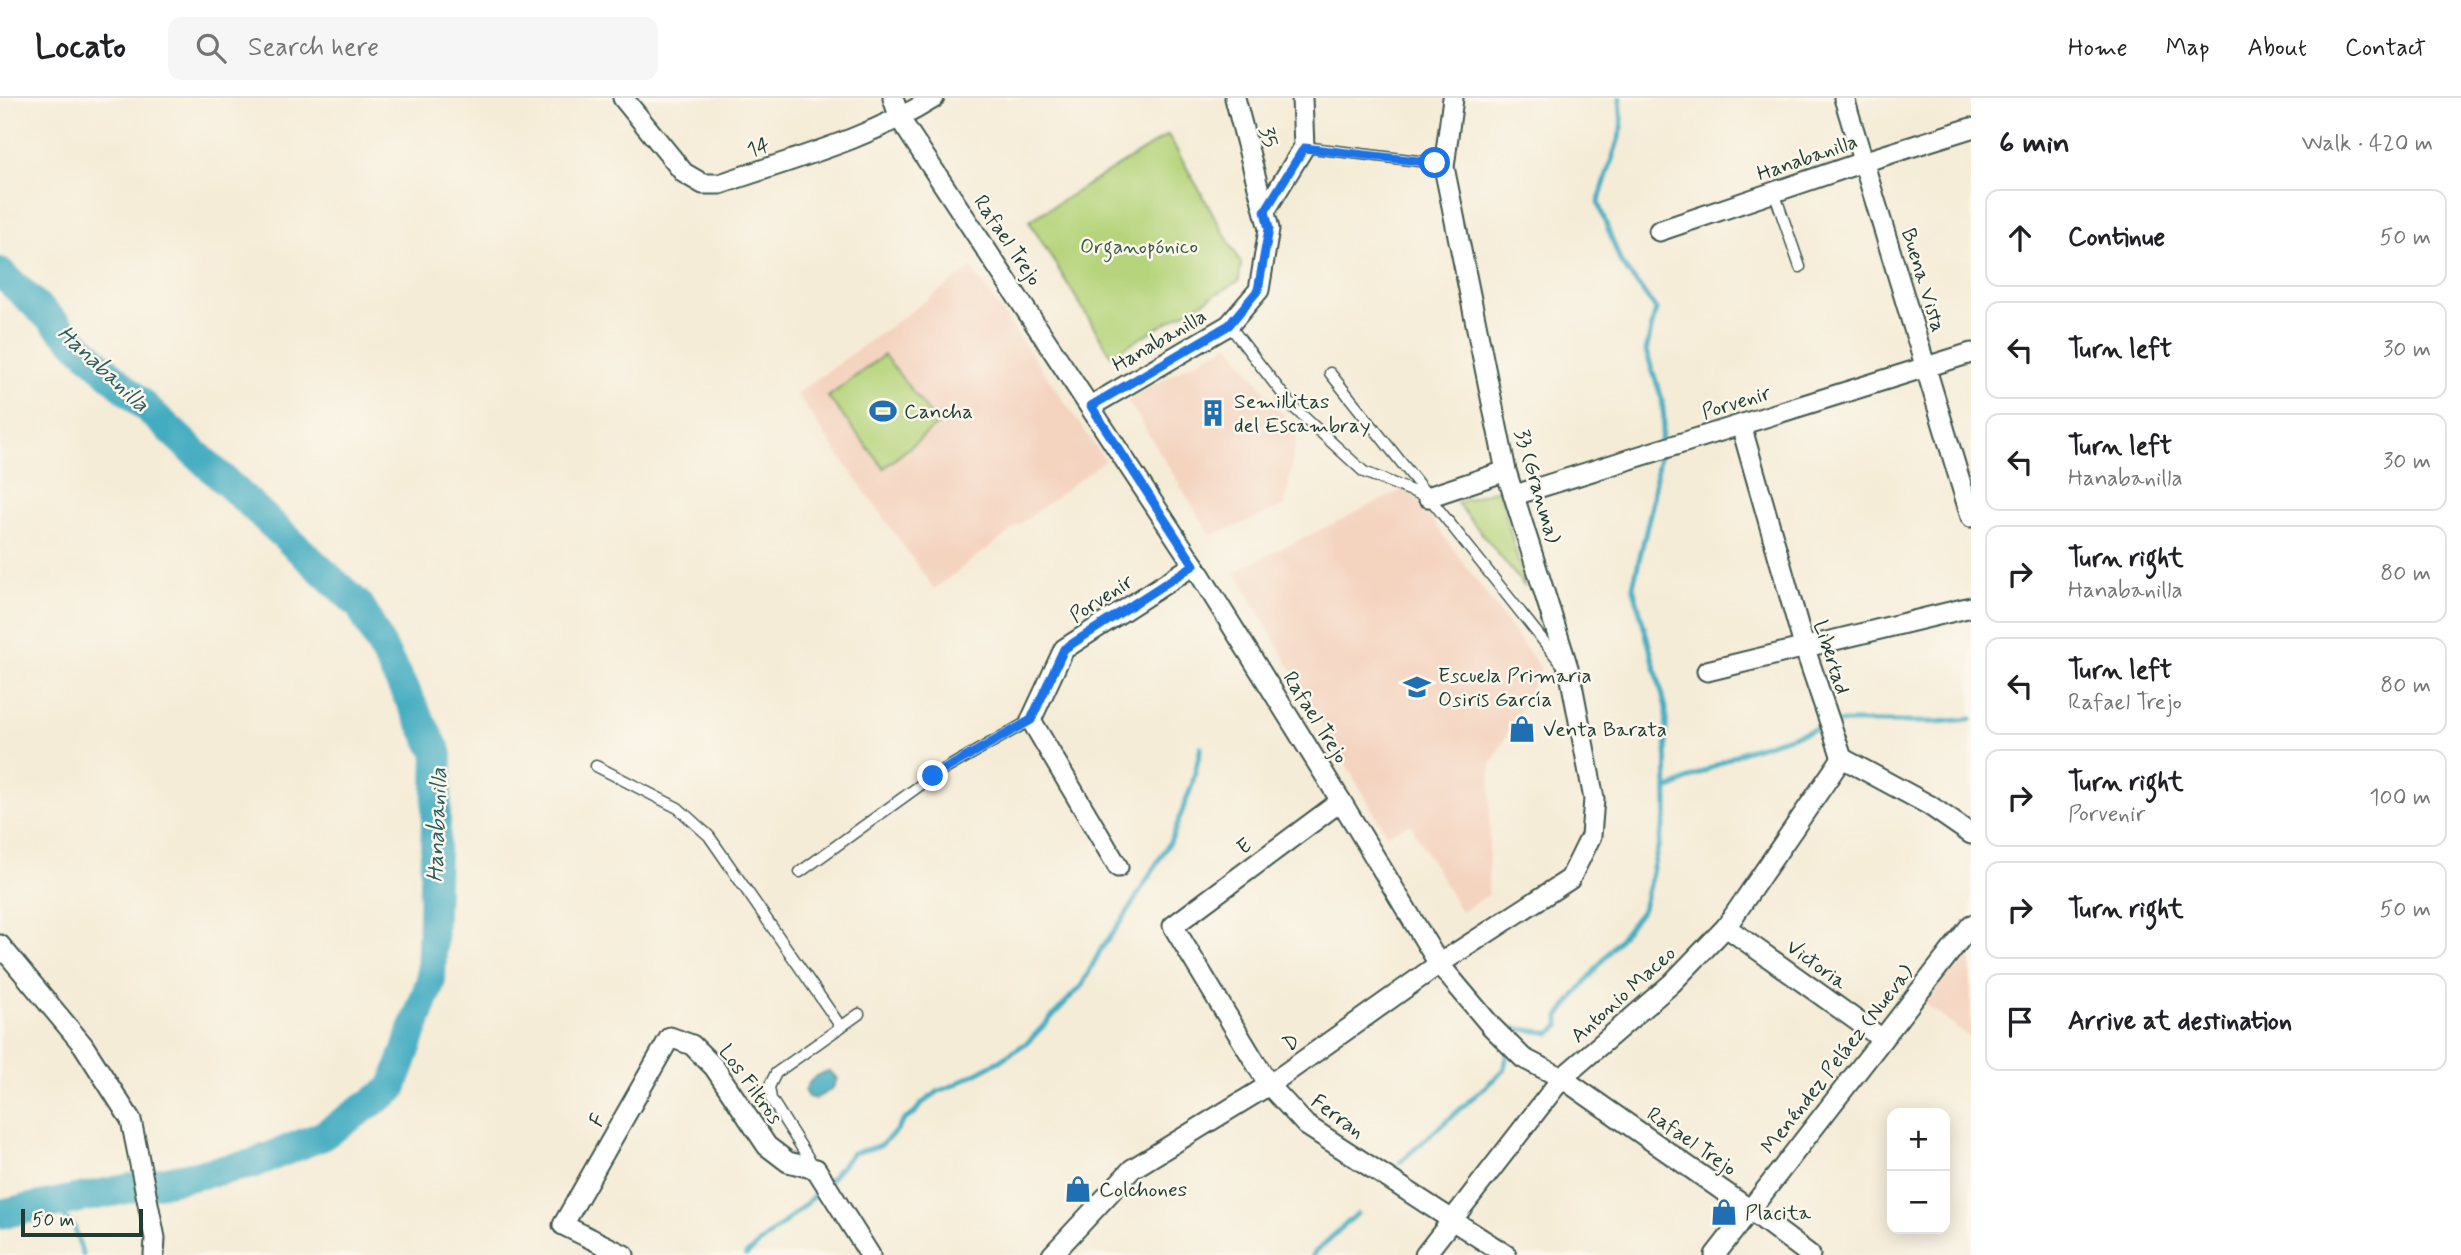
<!DOCTYPE html>
<html lang="en">
<head>
<meta charset="utf-8">
<style>
  body { margin:0; font-family:Mynerve,sans-serif; background:#f6f6f6; color:#202124 }
  .controls { position:absolute; right:21px; bottom:21px; display:grid; overflow:hidden; border-radius:14px; box-shadow:0 4px 18px #0003 }
  .controls button { width:63px; height:63px; display:grid; place-items:center; padding:0; border:0; border-bottom:2px solid #e0e0e0; background:#fff; color:#202124; font:35px sans-serif }
  .scale { position:absolute; left:21px; bottom:18px; width:122px; box-sizing:border-box; padding-left:7px; border:4px solid #1f3d34; border-top:0; font-size:19px; line-height:24px; white-space:nowrap; color:#1f3d34; -webkit-text-stroke:5px #fbf7ec; paint-order:stroke }
  .stop { position:absolute; width:21px; height:21px; margin:-16px; border:5px solid #1a73e8; border-radius:50%; background:#fff }
  .stop.end { background:#1a73e8; border-color:#fff; box-shadow:0 2px 7px #0008 }
  .list { margin:0; padding:0; list-style:none }
  h2 { display:flex; justify-content:space-between; align-items:center; height:91px; margin:0; padding:0 28px; font-size:30px }
  h2 small { font-size:23px; font-weight:400; color:#757577 }
  .list li { display:grid; grid-template-columns:46px 1fr auto; gap:21px; align-items:center; box-sizing:border-box; height:98px; margin:0 14px 14px; padding:0 14px; border:2px solid #e0e0e0; border-radius:14px }
  .list b { display:block; font-size:26px; white-space:nowrap }
  .list p { margin:0; font-size:23px; white-space:nowrap; color:#757577 }
  .list em { font-size:23px; font-style:normal; color:#757577 }
  .icon { flex:none; width:38px; height:38px; fill:none; stroke:currentColor; stroke-width:2; stroke-linecap:round; stroke-linejoin:round }
  .map { position:relative; flex:none; width:1971px; height:1157px; overflow:hidden }
  header { display:flex; align-items:center; gap:42px; box-sizing:border-box; height:98px; padding:0 35px; background:#fff; border-bottom:2px solid #e0e0e0 }
  header strong { font-size:33px }
  nav { display:flex; gap:38px; margin-inline-start:auto; font-size:24px }
  .search { width:490px; height:63px; background:#f6f6f6; display:flex; align-items:center; gap:18px; box-sizing:border-box; padding:0 24px; border-radius:14px; color:#757577; font-size:26px }
  main { display:flex }
  aside { flex:1; background:#fff }
  .map>svg:first-child { display:block }
  .built { fill:#f4d3bf }
  .green { fill:#b6d47b; stroke:#6a8858; stroke-width:2 }
  .water { fill:#42acc1; stroke:#30747a; stroke-width:2 }
  .lines { fill:none; stroke-linecap:round; stroke-linejoin:round }
  .stream { stroke:#42acc1; stroke-width:5 }
  .river { stroke:#42acc1; stroke-width:30 }
  .service-casing { stroke:#3f574c; stroke-width:13 }
  .minor-casing { stroke:#3f574c; stroke-width:23 }
  .service { stroke:#fff; stroke-width:10 }
  .minor { stroke:#fff; stroke-width:19 }
  .route { stroke:#1a73e8; stroke-width:9 }
  .labels { text-anchor:middle; stroke-width:5; stroke-linejoin:round; paint-order:stroke }
  .street-label { font-size:21px; fill:#1f3d34; stroke:#fbf7ec }
  .park-label { font-size:21px; fill:#3d5b42; stroke:#fbf7ec }
  .poi-label { font-size:21px; fill:#1f3d34; stroke:#fbf7ec; text-anchor:start }
  .water-label { font-size:23px; font-style:italic; fill:#2a5e5e; stroke:#fbf7ec }
</style>
</head>
<body>
<header>
<strong>Locato</strong>
<div class="search"><svg class="icon" aria-label="search" viewBox="0 0 24 24"><circle cx="10" cy="10" r="6"/><path d="M15 15l6 6"/></svg>Search here</div>
<nav><a>Home</a><a>Map</a><a>About</a><a>Contact</a></nav>
</header>
<main>
<div class="map">
<svg width="1971" height="1157" viewBox="0 0 1971 1157">
  <rect width="100%" height="100%" fill="#fbf7ec"/>
  <filter id="ink" filterUnits="userSpaceOnUse"><feTurbulence type="fractalNoise" baseFrequency=".0143" numOctaves="2"/><feDisplacementMap in="SourceGraphic" scale="14" xChannelSelector="R" yChannelSelector="G"/><feConvolveMatrix kernelMatrix="1 2 1 2 8 2 1 2 1" color-interpolation-filters="sRGB"/></filter>
  <filter id="wash" filterUnits="userSpaceOnUse"><feTurbulence type="fractalNoise" baseFrequency=".00686" numOctaves="4" result="noise"/><feDisplacementMap in="SourceGraphic" scale="28" xChannelSelector="R" yChannelSelector="G"/><feGaussianBlur stdDeviation="1.57" result="paint"/><feColorMatrix in="noise" values="0 0 0 0 0 0 0 0 0 0 0 0 0 0 0 0 0 1.4 0 .05"/><feComposite in="paint" operator="in"/></filter>
  <g filter="url(#wash)">
    <rect width="100%" height="100%" fill="#f5ecd7"/>
    <g class="built">
      <polygon points="971,170 1105,362 934,491 796,296"/>
      <polygon points="1229,246 1297,335 1285,408 1211,438 1127,301"/>
      <polygon points="1408,389 1541,571 1491,667 1488,797 1461,814 1410,726 1387,737 1235,473"/>
      <polygon points="1971,844 1971,941 1924,905"/>
    </g>
    <g class="green">
      <polygon points="1168,37 1241,165 1239,183 1111,257 1029,123"/>
      <polygon points="884,257 938,326 884,370 828,299"/>
      <polygon points="1499,391 1525,489 1457,405"/>
    </g>
    <path class="water" d="M830,973l7,8 -5,10 -17,10 -7,-2 -3,-5c3,-12 13,-19 25,-21z"/>
    <g class="lines">
      <g class="stream">
        <polyline points="1620,0 1622,30 1598,105 1621,165 1656,211 1646,253 1662,301 1664,322 1660,348"/>
        <polyline points="1835,626 1842,624 1936,624 1971,621"/>
        <polyline points="1667,692 1744,653 1825,628"/>
        <polyline points="1511,941 1513,930 1551,935 1559,928 1559,918 1643,811 1667,713 1666,610 1633,488 1652,407 1659,358"/>
        <polyline points="1400,1064 1503,973 1509,951"/>
        <polyline points="829,1082 853,1055 880,1048 896,1033 904,1022 914,1016 921,1006 939,993 954,987 1001,962 1029,943 1082,887 1101,851 1125,818 1172,740 1192,687 1201,649"/>
        <polyline points="51,1107 74,1128 83,1157"/>
        <polyline points="746,1157 806,1106 822,1089"/>
        <polyline points="1312,1157 1357,1116"/>
      </g>
      <polyline class="river" points="0,174 360,508 438,656 431,882 392,991 322,1038 252,1066 0,1116"/>
    </g>
  </g>
  <g filter="url(#ink)">
    <g class="lines">
      <defs>
        <g id="service">
          <polyline points="1304,49 1435,65 1444,69"/>
          <polyline points="1774,94 1800,169"/>
          <polyline points="1229,227 1292,308 1364,374 1427,399"/>
          <polyline points="1330,275 1561,565"/>
          <polyline points="596,668 678,710 709,738 841,929"/>
          <polyline points="800,774 933,678 1031,622"/>
          <polyline points="814,1069 771,1001 769,989 776,975 859,916"/>
        </g>
        <g id="minor">
          <path d="M623,0l61,75 19,11h17c72,-25 149,-45 214,-86"/>
          <polyline points="893,0 900,21 1194,467 1341,703 1439,866 1491,928 1523,960 1562,980 1749,1111 1810,1157"/>
          <polyline points="1844,0 1971,419"/>
          <polyline points="1265,113 1304,49 1302,0"/>
          <polyline points="1659,133 1863,64 1971,30"/>
          <polyline points="1091,308 1229,227 1259,192 1269,131 1235,0"/>
          <polyline points="1741,327 1804,548 1842,660 1929,707 1971,736"/>
          <polyline points="1515,397 1971,255"/>
          <polyline points="1428,399 1506,373"/>
          <polyline points="1707,573 1971,509"/>
          <polyline points="1341,703 1173,828 1269,987 1306,1027 1506,1157"/>
          <polyline points="1118,769 1031,622 1064,551 1194,467"/>
          <polyline points="1726,829 1881,940"/>
          <polyline points="0,847 83,947 131,1022 155,1140 154,1157"/>
          <polyline points="624,1157 563,1127 670,939 692,947 714,969 767,1048 788,1064 816,1071 870,1157"/>
          <polyline points="1052,1157 1132,1071 1269,987 1439,866 1570,781 1591,738 1594,701 1570,576 1506,373 1444,69 1453,0"/>
          <polyline points="1425,1157 1562,980 1671,886 1726,829 1842,660"/>
          <polyline points="1715,1157 1971,827"/>
        </g>
      </defs>
      <use href="#service" class="service-casing"/>
      <use href="#minor" class="minor-casing"/>
      <use href="#service" class="service"/>
      <use href="#minor" class="minor"/>
    </g>
  </g>
  <g class="lines" filter="url(#ink)">
    <polyline class="route" points="933,678 1031,622 1064,551 1194,467 1091,308 1229,227 1258,192 1269,131 1265,113 1304,50 1435,65"/>
  </g>
  <defs>
    <symbol id="stadium-bare" viewBox="-9 -9 18 18"><path d="M0-5a6.5 5 0 1 0 0 10a6.5 5 0 1 0 0-10ZM-3.5-1.8h7v3.6h-7Z" fill="#1f6fb2" stroke="#fbf7ec" stroke-width="2.5" paint-order="stroke"/></symbol>
    <symbol id="building-bare" viewBox="-9 -9 18 18"><path d="M-4-6H4V6H1V3H-1V6H-4ZM-2.5-4.3h1.7v1.8h-1.7ZM.8-4.3h1.7v1.8H.8ZM-2.5-1h1.7V.8h-1.7ZM.8-1h1.7V.8H.8Z" fill="#1f6fb2" stroke="#fbf7ec" stroke-width="2.5" paint-order="stroke"/></symbol>
    <symbol id="school-bare" viewBox="-9 -9 18 18"><path d="M0-5L7-2L0 1L-7-2ZM-4 1L0 2.5L4 1V4Q0 6-4 4Z" fill="#1f6fb2" stroke="#fbf7ec" stroke-width="2.5" paint-order="stroke"/></symbol>
    <symbol id="shop-bare" viewBox="-9 -9 18 18"><path d="M-5-2.5h2.3a2.7 3.5 0 0 1 5.4 0H5L5.5 6h-11ZM-1.5-2.5h3a1.5 2.3 0 0 0-3 0Z" fill="#1f6fb2" stroke="#fbf7ec" stroke-width="2.5" paint-order="stroke"/></symbol>
  </defs>
  <g fill-rule="evenodd">
    <use href="#stadium-bare" x="864" y="294" width="38" height="38"/>
    <use href="#building-bare" x="1194" y="296" width="38" height="38"/>
    <use href="#school-bare" x="1398" y="570" width="38" height="38"/>
    <use href="#shop-bare" x="1503" y="612" width="38" height="38"/>
    <use href="#shop-bare" x="1059" y="1072" width="38" height="38"/>
    <use href="#shop-bare" x="1705" y="1095" width="38" height="38"/>
  </g>
  <g class="labels">
    <g class="street-label">
      <text transform="translate(1269 39) rotate(76)" y="7">35</text>
      <text transform="translate(758 49) rotate(-19)" y="7">14</text>
      <text transform="translate(1807 59) rotate(-19)" y="7">Hanabanilla</text>
      <text transform="translate(1008 142) rotate(56)" y="7">Rafael Trejo</text>
      <text transform="translate(1924 182) rotate(73)" y="7">Buena Vista</text>
      <text transform="translate(1159 242) rotate(-30)" y="7">Hanabanilla</text>
      <text transform="translate(1736 304) rotate(-17)" y="7">Porvenir</text>
      <text transform="translate(1538 388) rotate(74)" y="7">33 (Granma)</text>
      <text transform="translate(1101 500) rotate(-33)" y="7">Porvenir</text>
      <text transform="translate(1832 559) rotate(72)" y="7">Libertad</text>
      <text transform="translate(1316 619) rotate(58)" y="7">Rafael Trejo</text>
      <text transform="translate(1244 748) rotate(-37)" y="7">E</text>
      <text transform="translate(1817 866) rotate(36)" y="7">Victoria</text>
      <text transform="translate(1623 896) rotate(-42)" y="7">Antonio Maceo</text>
      <text transform="translate(1291 944) rotate(-35)" y="7">D</text>
      <text transform="translate(1837 961) rotate(-52)" y="7">Menéndez Peláez (Nueva)</text>
      <text transform="translate(751 986) rotate(54)" y="7">Los Filtros</text>
      <text transform="translate(1338 1018) rotate(36)" y="7">Ferran</text>
      <text transform="translate(597 1022) rotate(-60)" y="7">F</text>
      <text transform="translate(1692 1043) rotate(35)" y="7">Rafael Trejo</text>
    </g>
    <g class="park-label">
      <text x="1139" y="155">Organopónico</text>
    </g>
    <g class="poi-label">
      <text x="1234" y="310">Semillitas<tspan x="1234" dy="24">del Escambray</tspan></text>
      <text x="904" y="320">Cancha</text>
      <text x="1438" y="584">Escuela Primaria<tspan x="1438" dy="24">Osiris García</tspan></text>
      <text x="1543" y="638">Venta Barata</text>
      <text x="1099" y="1098">Colchones</text>
      <text x="1745" y="1121">Placita</text>
    </g>
    <g class="water-label">
      <text transform="translate(104 270) rotate(43)" y="8">Hanabanilla</text>
      <text transform="translate(436 727) rotate(-88)" y="8">Hanabanilla</text>
    </g>
  </g>
</svg>
<div class="controls">
<button>+</button>
<button>−</button>
</div>
<div class="scale">50 m</div>
<div class="stop" style="left:1435px;top:65px"></div>
<div class="stop end" style="left:933px;top:678px"></div>
</div>
<aside>
<h2>6 min<small>Walk · 420 m</small></h2>
<ul class="list">
<li><svg class="icon" aria-label="ahead" viewBox="0 0 24 24"><path d="M12 20V5M6 11l6-6 6 6"/></svg><div><b>Continue</b></div><em>50 m</em></li>
<li><svg class="icon" aria-label="left" viewBox="0 0 24 24"><path d="M17 20v-9H6M10 6l-5 5 5 5"/></svg><div><b>Turn left</b></div><em>30 m</em></li>
<li><svg class="icon" aria-label="left" viewBox="0 0 24 24"><path d="M17 20v-9H6M10 6l-5 5 5 5"/></svg><div><b>Turn left</b><p>Hanabanilla</p></div><em>30 m</em></li>
<li><svg class="icon" aria-label="right" viewBox="0 0 24 24"><path d="M7 20v-9h11M14 6l5 5-5 5"/></svg><div><b>Turn right</b><p>Hanabanilla</p></div><em>80 m</em></li>
<li><svg class="icon" aria-label="left" viewBox="0 0 24 24"><path d="M17 20v-9H6M10 6l-5 5 5 5"/></svg><div><b>Turn left</b><p>Rafael Trejo</p></div><em>80 m</em></li>
<li><svg class="icon" aria-label="right" viewBox="0 0 24 24"><path d="M7 20v-9h11M14 6l5 5-5 5"/></svg><div><b>Turn right</b><p>Porvenir</p></div><em>100 m</em></li>
<li><svg class="icon" aria-label="right" viewBox="0 0 24 24"><path d="M7 20v-9h11M14 6l5 5-5 5"/></svg><div><b>Turn right</b></div><em>50 m</em></li>
<li><svg class="icon" aria-label="arrive" viewBox="0 0 24 24"><path d="M6 21V4h12l-3 4 3 4H6"/></svg><div><b>Arrive at destination</b></div></li>
</ul>
</aside>
</main>
</body>
</html>
